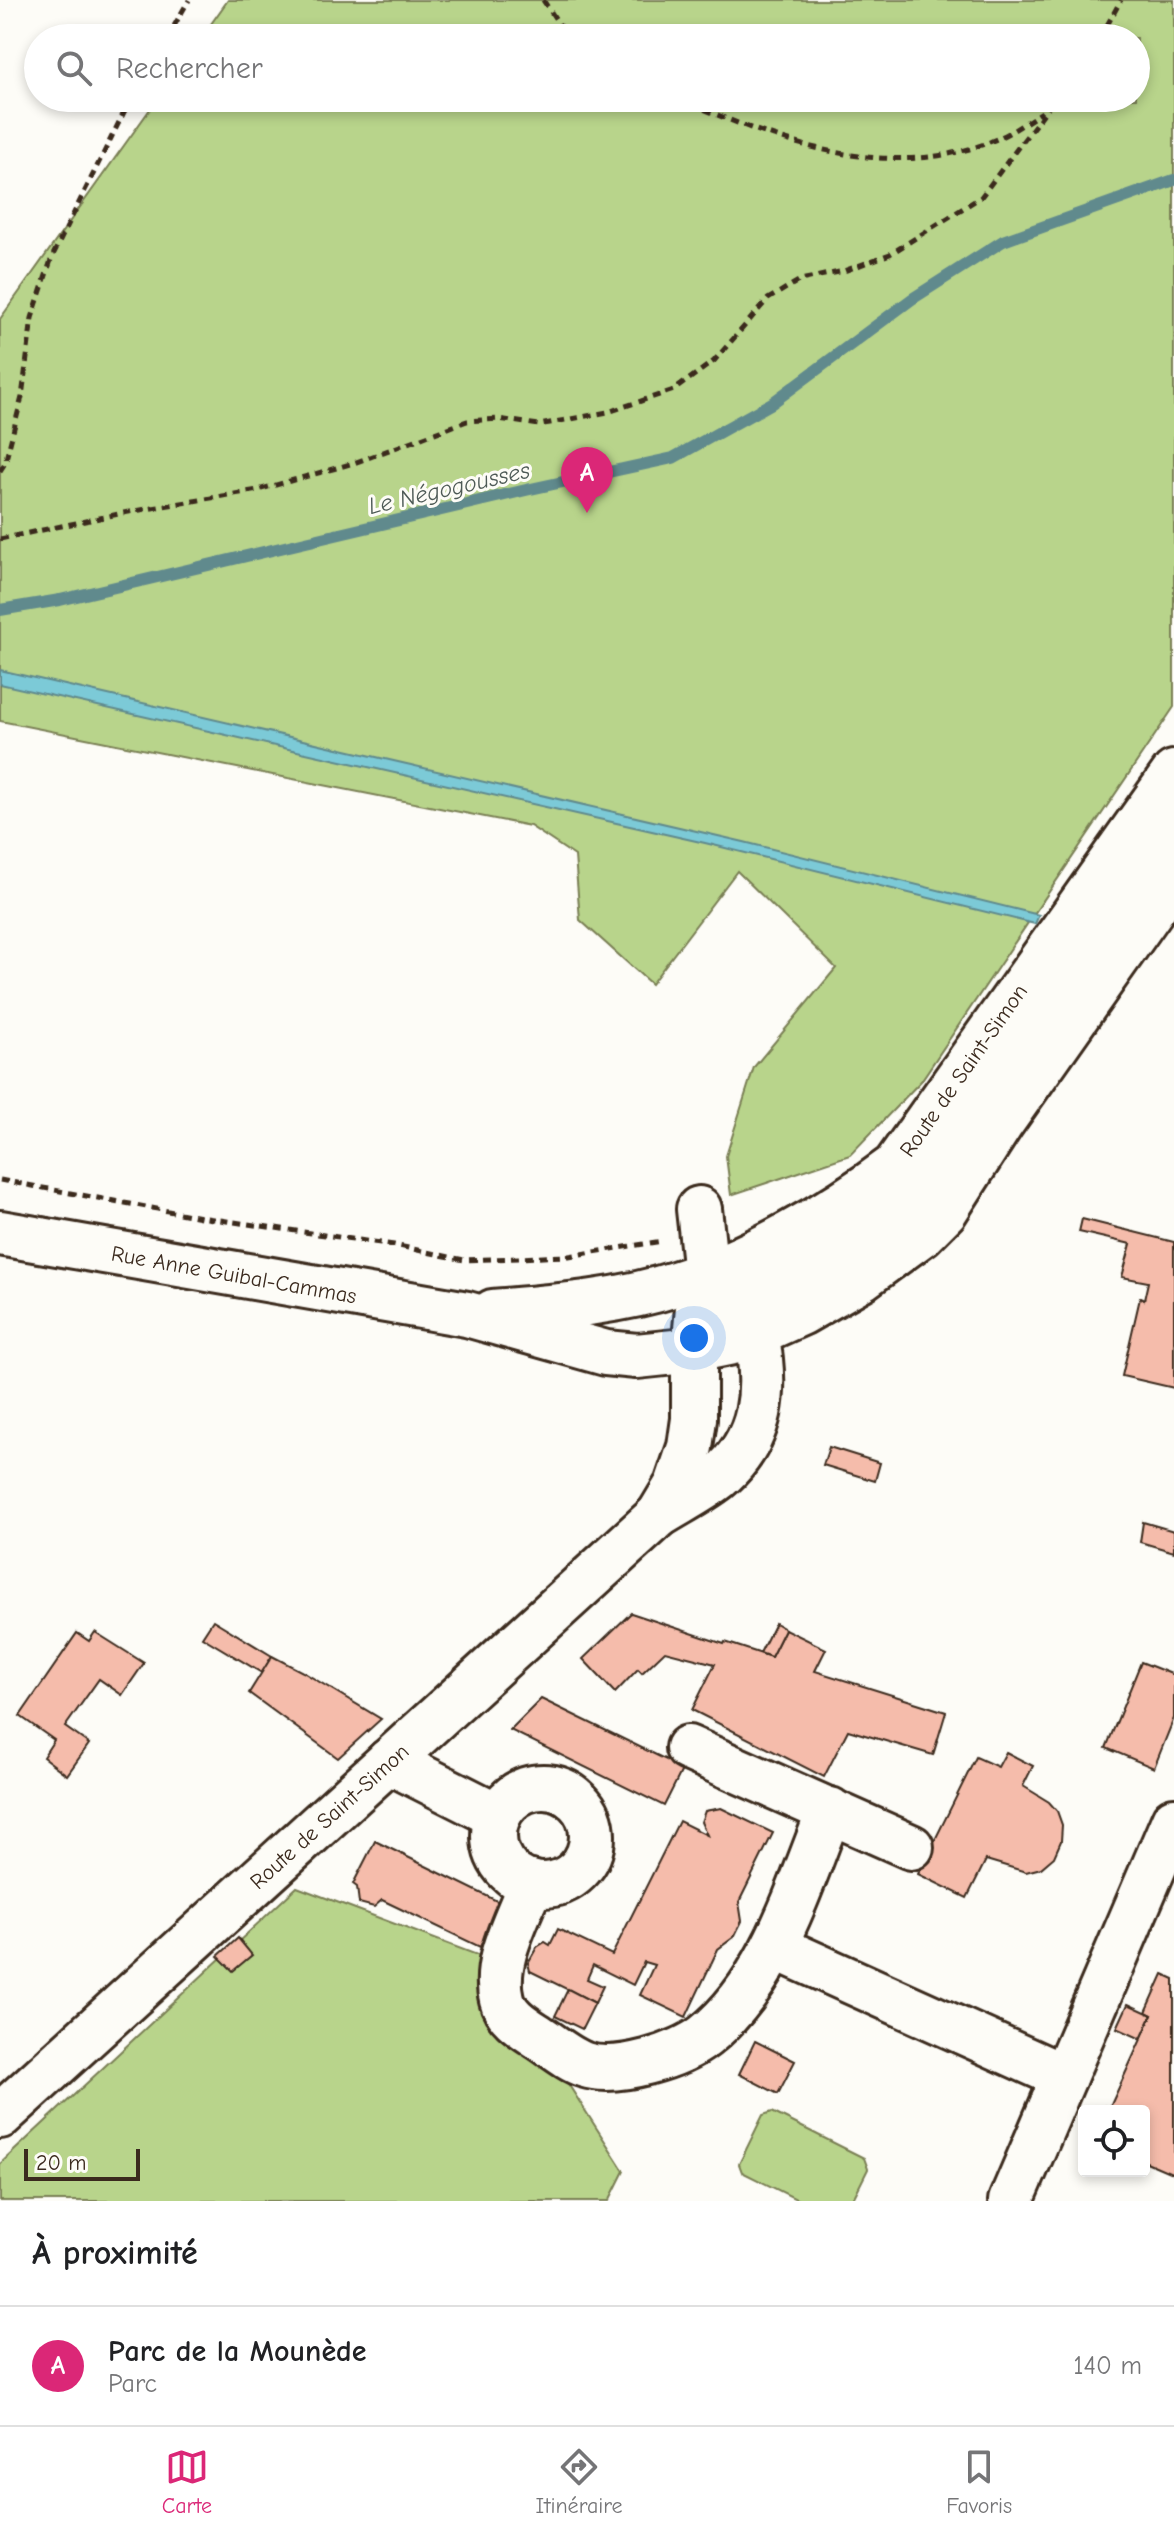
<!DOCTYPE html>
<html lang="fr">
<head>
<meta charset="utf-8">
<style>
  body { margin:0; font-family:"Comic Neue",sans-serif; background:#f2f2f2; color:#202124 }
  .controls { position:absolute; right:24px; bottom:24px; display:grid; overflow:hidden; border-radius:8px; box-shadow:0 4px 12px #0003 }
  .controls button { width:72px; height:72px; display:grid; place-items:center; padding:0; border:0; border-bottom:2px solid #e0e0e0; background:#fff; color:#202124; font:40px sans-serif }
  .scale { position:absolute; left:24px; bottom:20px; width:116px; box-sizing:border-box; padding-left:8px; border:4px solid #3b2a1e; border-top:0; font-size:22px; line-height:28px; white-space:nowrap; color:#3b2a1e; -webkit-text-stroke:6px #fdfcf7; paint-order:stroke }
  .you { position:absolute; left:694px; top:1338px; width:28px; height:28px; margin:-20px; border:6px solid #fff; border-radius:50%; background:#1a73e8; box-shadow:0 0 0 12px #1a73e833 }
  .badge { display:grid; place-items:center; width:52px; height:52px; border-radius:50%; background:#db2777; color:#fff; font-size:26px; font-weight:700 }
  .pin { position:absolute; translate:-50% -66px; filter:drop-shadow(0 2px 4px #0008) }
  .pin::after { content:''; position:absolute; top:42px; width:28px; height:24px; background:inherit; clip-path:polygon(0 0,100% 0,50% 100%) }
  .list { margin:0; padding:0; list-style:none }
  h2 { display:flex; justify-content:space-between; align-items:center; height:104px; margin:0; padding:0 32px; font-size:34px }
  h2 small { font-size:26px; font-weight:400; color:#757577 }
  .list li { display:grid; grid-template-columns:52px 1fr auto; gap:24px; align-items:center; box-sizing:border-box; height:120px; padding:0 32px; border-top:2px solid #e0e0e0 }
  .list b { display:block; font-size:30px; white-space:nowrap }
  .list p { margin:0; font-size:26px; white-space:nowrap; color:#757577 }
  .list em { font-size:26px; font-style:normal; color:#757577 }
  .icon { flex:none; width:44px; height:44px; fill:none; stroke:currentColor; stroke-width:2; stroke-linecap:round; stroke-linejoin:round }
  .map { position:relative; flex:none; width:1174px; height:2201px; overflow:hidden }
  .search { position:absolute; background:#fff; box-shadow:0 4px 12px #0003; left:24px; right:24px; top:24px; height:88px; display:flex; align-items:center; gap:20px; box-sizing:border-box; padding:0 28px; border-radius:44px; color:#757577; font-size:30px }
  .sheet { height:224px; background:#fff }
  nav { display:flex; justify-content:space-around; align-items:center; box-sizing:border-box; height:112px; border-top:2px solid #e0e0e0; background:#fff; font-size:22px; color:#757577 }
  nav a { display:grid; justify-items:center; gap:4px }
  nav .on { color:#db2777 }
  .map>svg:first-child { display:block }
  .green { fill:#b8d48b; stroke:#7a7f54; stroke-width:2 }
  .water { fill:#7bcad7; stroke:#618a8d; stroke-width:2 }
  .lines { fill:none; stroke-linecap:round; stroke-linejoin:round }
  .stream { stroke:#618a8d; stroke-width:12 }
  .building { fill:#f5bcab; stroke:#3b2a1e; stroke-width:2 }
  .minor-casing { stroke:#3b2a1e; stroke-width:50 }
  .major-casing { stroke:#3b2a1e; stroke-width:50 }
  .path { stroke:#3b2a1e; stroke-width:5; stroke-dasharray:8 6; stroke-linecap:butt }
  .minor { stroke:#fdfcf7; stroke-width:44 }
  .major { stroke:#fdfcf7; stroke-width:44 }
  .labels { text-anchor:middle; stroke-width:6; stroke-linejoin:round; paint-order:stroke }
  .street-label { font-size:22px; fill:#3b2a1e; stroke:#fdfcf7 }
  .water-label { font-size:24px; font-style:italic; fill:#4e5a56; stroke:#fdfcf7 }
</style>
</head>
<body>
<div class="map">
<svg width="1174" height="2201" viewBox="0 0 1174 2201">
  <rect width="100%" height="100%" fill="#fdfcf7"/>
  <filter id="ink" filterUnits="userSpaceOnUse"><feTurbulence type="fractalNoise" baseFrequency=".0125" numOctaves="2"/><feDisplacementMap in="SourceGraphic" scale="16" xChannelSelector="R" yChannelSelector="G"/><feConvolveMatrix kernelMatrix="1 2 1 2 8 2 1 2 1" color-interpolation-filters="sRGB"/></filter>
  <g filter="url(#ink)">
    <g class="green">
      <polygon points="228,0 1174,0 1174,707 921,1081 850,1155 731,1195 726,1156 754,1067 836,968 737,871 651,984 580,920 575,856 530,826 0,721 0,319 158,98 1136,98 1136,38 201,38"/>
      <polygon points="297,1887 488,1959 624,2171 609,2201 0,2201 0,2164"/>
      <polygon points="772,2112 864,2158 868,2169 852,2201 800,2201 742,2172 739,2164 763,2115"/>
    </g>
    <polygon class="water" points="0,670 744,842 1039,915 1035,924 705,843 0,684"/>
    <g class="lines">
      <polyline class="stream" points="0,610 60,600 526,490 673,458 772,403 912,299 1003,241 1174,180"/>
    </g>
    <g class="building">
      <polygon points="1082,1219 1174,1242 1174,1388 1122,1376 1140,1298 1144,1300 1148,1282 1122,1277 1131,1244 1079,1232"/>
      <polygon points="829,1447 880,1463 875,1481 823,1465"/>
      <polygon points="1143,1522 1174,1531 1174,1552 1140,1542"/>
      <polygon points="631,1613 724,1644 725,1642 771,1657 785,1629 826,1649 815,1671 946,1712 933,1755 848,1730 824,1777 692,1710 715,1664 665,1651 642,1673 638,1669 615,1693 583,1659"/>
      <polygon points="213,1620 272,1656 262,1673 202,1637"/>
      <polygon points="775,1623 785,1629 771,1657 760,1653"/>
      <polygon points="95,1632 144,1663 122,1695 99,1679 65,1727 89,1744 67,1775 43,1757 54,1740 20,1716 77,1633 89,1641"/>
      <polygon points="272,1656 303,1672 381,1719 338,1758 249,1693"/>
      <polygon points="1141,1662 1174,1675 1174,1718 1154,1768 1106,1748"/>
      <polygon points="541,1699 683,1768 664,1806 510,1730"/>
      <polygon points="1006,1752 1033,1766 1023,1786 1049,1802 1057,1811 1062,1825 1061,1841 1054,1857 1041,1868 1026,1872 986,1860 967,1898 918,1874 976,1757 998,1767"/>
      <polygon points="721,1808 773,1833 739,1902 742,1921 734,1937 718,1949 686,2017 640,1995 654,1965 644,1962 633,1985 593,1965 587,1979 603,1986 595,2003 530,1971 528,1963 537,1947 545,1942 550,1945 558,1929 612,1955 679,1821 707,1835 701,1822 705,1811"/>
      <polygon points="375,1841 501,1903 480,1947 382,1900 374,1907 359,1903 357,1887 353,1884"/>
      <polygon points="238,1938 252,1955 233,1971 218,1956"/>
      <polygon points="1163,1974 1174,1979 1174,2174 1144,2161 1144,2111 1103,2111 1105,2106 1110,2107 1152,2015 1146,2012"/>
      <polygon points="568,1989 595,2003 582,2029 555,2016"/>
      <polygon points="1128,2004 1152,2015 1141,2039 1117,2028"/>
      <polygon points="755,2041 795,2061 778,2094 739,2074"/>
    </g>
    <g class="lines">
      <defs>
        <g id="minor">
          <polyline points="889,1258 980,1103 1174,826"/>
          <polyline points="698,1308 734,1298 826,1257 878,1225 914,1189"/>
          <polyline points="659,1515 677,1485 690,1447 694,1419 694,1350 698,1308 706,1273 699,1209"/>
          <polyline points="688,1748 911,1847"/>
          <polyline points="389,1761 498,1816"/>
          <circle cx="543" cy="1836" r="49"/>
          <path d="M531,1883c-13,35 -39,79 -29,116 4,18 22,28 37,38 13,8 30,23 46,28 32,10 95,-9 120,-29 67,-54 94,-149 125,-226"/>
          <polyline points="775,1947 1064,2077"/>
          <path d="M0,2116l659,-601c19,-12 41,-23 59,-37 46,-39 49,-89 38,-145"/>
          <polyline points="1011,2201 1174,1820"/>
        </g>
        <g id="major">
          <polyline points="0,1233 467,1314 606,1353 637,1356 694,1350 738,1341 801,1313 862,1278 922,1234 945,1211 1002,1122 1174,878"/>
          <path d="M493,1312c61,-5 124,-9 182,-28 76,-24 156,-70 220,-118l279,-393"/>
        </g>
      </defs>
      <use href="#minor" class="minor-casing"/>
      <use href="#major" class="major-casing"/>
      <g class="path">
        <polyline points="543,0 559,24 573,38"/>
        <polyline points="167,38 189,0"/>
        <polyline points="1100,38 1121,0"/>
        <path d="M679,98c98,45 216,87 320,40 15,-7 29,-17 43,-26"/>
        <polyline points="0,471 5,463 22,397 32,318 52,257 131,98"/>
        <polyline points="0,539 123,513 258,490 354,463 467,421 499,419 539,425 608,412 674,390 714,361 768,299 800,280 844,271 890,254 981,197 1055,98"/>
        <polyline points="0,1180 206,1218 394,1245 464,1260 569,1256 662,1241"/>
      </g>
      <use href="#minor" class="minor"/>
      <use href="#major" class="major"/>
    </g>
  </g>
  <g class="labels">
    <g class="street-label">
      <text transform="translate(963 1070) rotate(-55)" y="8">Route de Saint-Simon</text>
      <text transform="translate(234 1274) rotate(10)" y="8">Rue Anne Guibal-Cammas</text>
      <text transform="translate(329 1816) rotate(-42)" y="8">Route de Saint-Simon</text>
    </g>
    <g class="water-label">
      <text transform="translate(449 488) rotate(-13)" y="8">Le Négogousses</text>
    </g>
  </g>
</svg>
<div class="controls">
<button><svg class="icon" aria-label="locate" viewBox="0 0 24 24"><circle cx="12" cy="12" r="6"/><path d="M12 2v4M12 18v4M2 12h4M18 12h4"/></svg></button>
</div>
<div class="scale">20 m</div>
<div class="you"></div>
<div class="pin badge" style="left:587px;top:513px">A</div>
<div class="search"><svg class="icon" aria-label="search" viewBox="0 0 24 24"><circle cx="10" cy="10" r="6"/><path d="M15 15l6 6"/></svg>Rechercher</div>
</div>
<section class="sheet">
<h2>À proximité<small></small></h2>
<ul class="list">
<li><span class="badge">A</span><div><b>Parc de la Mounède</b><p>Parc</p></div><em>140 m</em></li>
</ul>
</section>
<nav>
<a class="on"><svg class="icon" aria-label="map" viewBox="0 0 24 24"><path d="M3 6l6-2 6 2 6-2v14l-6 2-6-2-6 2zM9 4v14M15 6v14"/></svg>Carte</a>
<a><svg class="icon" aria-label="directions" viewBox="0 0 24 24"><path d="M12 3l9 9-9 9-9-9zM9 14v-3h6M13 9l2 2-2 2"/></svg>Itinéraire</a>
<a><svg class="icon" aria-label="saved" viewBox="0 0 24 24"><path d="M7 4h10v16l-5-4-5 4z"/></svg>Favoris</a>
</nav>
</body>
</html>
